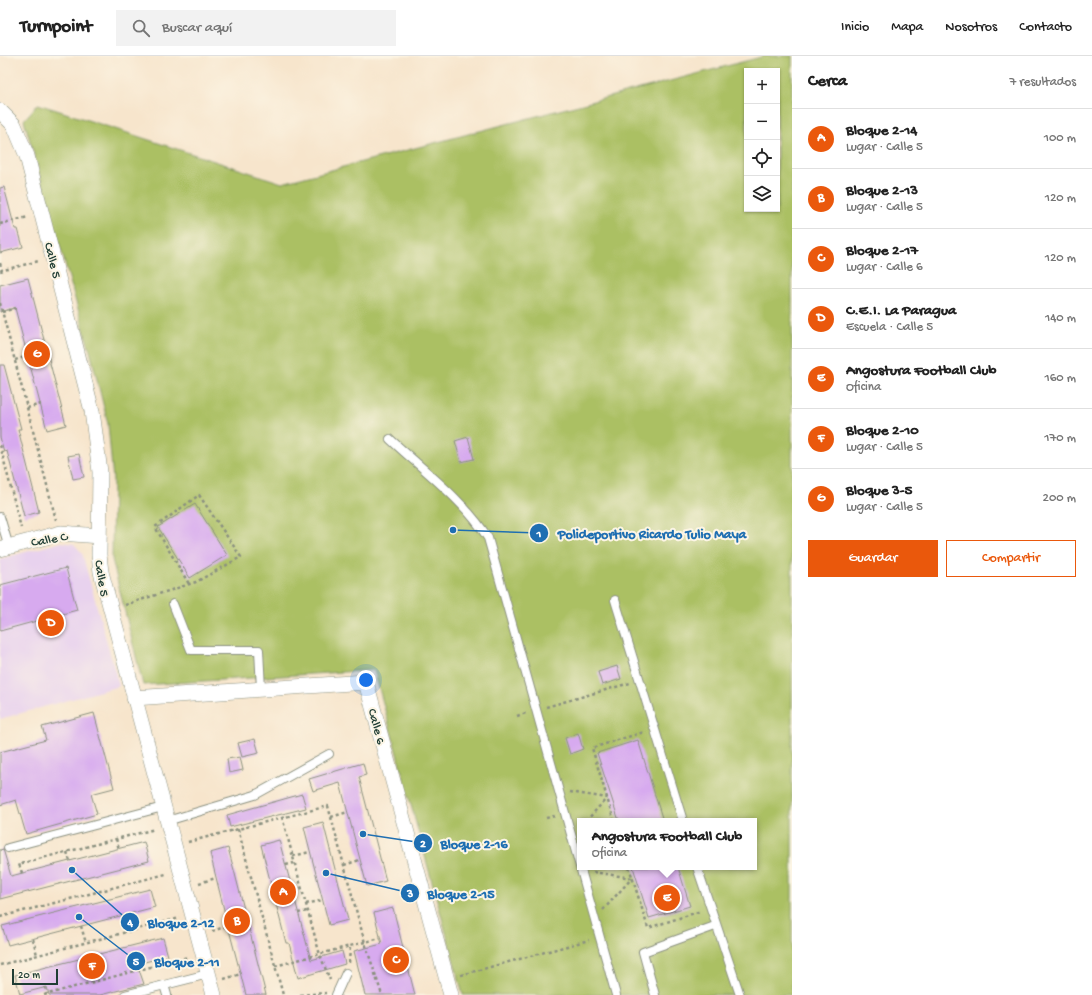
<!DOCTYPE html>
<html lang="es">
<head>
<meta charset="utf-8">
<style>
  body { margin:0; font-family:"Gochi Hand",sans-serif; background:#f2f2f2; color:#222 }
  .controls { position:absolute; right:12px; top:12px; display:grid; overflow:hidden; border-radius:0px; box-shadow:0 1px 3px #0004 }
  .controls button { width:36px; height:36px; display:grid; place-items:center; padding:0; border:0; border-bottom:1px solid #e0e0e0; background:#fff; color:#222; font:20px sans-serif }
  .scale { position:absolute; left:12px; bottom:10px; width:46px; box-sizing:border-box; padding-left:4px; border:2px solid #1f3d34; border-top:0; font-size:11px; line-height:14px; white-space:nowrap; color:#1f3d34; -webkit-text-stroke:3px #fcf5e5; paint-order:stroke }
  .you { position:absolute; left:366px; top:624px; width:14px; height:14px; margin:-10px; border:3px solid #fff; border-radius:50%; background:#1a73e8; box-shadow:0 0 0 6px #1a73e833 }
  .badge { display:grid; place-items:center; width:26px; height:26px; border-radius:50%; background:#ea580c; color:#fff; font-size:13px; font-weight:700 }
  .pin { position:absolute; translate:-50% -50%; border:2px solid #fff; box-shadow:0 1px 4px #0006 }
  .popup { position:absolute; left:577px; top:762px; width:180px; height:52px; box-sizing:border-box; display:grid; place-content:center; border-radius:0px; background:#fff; filter:drop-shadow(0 1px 3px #0005); font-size:13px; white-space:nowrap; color:#767676 }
  .popup b { font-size:15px; color:#222 }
  .popup::after { content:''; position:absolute; left:50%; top:100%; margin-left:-8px; border:8px solid transparent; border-top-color:#fff }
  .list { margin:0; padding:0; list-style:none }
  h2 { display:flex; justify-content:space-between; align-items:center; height:52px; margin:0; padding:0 16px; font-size:17px }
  h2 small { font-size:13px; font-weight:400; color:#767676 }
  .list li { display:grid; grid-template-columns:26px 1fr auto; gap:12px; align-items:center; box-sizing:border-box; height:60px; padding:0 16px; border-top:1px solid #e0e0e0 }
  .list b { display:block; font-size:15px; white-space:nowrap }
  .list p { margin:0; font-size:13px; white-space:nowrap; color:#767676 }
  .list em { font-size:13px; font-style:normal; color:#767676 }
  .actions { display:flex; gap:8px; padding:12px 16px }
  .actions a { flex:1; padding:9px 0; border:1px solid #ea580c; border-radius:0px; text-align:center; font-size:14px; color:#ea580c }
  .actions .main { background:#ea580c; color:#fff }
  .icon { flex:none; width:22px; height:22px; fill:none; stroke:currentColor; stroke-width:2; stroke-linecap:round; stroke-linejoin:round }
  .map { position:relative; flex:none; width:792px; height:939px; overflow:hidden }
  header { display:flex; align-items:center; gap:24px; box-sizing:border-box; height:56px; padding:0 20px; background:#fff; border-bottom:1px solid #e0e0e0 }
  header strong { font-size:19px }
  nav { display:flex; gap:22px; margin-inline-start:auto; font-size:14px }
  .search { width:280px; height:36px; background:#f2f2f2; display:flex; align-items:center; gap:10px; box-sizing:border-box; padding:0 14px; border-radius:0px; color:#767676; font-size:15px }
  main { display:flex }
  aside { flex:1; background:#fff }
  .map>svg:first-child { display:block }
  .built { fill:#e8d2ee }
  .park { fill:#abc064; stroke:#657e4c; fill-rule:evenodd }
  .building { fill:#d7aaef }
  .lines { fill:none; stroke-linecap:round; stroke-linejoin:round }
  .lane-casing { stroke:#8b9180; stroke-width:10 }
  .street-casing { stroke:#8b9180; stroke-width:16 }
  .path { stroke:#8b9180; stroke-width:2.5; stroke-dasharray:3 3; stroke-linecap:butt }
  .lane { stroke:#fff; stroke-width:8 }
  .street { stroke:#fff; stroke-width:15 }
  .labels { text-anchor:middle; stroke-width:4; stroke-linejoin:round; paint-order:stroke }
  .street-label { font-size:13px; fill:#1f3d34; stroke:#fcf5e5 }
  .leader { fill:none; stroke:#1f6fb2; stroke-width:1.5 }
  .callout-dot { fill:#1f6fb2; stroke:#fcf5e5; stroke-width:1.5 }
  .mark-label { font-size:12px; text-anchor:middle; font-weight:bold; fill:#fff }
  .callout-label { font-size:14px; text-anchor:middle; font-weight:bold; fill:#1f6fb2; stroke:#fcf5e5; stroke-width:4; stroke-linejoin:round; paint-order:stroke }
</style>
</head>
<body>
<header>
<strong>Turnpoint</strong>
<div class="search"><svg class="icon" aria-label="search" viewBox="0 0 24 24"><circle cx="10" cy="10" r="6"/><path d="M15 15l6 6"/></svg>Buscar aquí</div>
<nav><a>Inicio</a><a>Mapa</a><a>Nosotros</a><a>Contacto</a></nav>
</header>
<main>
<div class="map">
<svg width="792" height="939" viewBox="0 0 792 939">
  <rect width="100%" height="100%" fill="#fcf5e5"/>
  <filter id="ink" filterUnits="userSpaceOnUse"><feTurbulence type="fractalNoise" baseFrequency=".025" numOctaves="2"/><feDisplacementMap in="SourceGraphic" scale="8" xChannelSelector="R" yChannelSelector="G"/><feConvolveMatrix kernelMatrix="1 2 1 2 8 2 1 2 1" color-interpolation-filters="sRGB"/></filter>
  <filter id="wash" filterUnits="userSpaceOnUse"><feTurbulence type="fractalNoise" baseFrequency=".012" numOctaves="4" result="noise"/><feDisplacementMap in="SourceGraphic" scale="16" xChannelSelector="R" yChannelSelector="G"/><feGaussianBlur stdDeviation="0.9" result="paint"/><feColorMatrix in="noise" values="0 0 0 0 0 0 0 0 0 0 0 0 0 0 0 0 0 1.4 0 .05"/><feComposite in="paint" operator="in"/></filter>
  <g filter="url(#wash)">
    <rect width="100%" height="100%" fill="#f7e5cc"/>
    <polygon class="built" points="62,486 74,488 82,497 119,630 0,663 0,503"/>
    <path class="park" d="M765,0h27v939h-329l-89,-325 -231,15 -31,-126 1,-79 -5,-56 -18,-73 -66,-231 14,-16 244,79zM747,15h30v138h-30zM580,765h174v46h-174z"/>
    <g id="blocks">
      <g class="building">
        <polygon points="4,131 15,173 18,173 23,191 0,197 0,132"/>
        <polygon points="28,222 66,369 47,374 15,252 0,256 0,229"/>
        <polygon points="0,309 4,309 21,373 18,373 39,456 24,460 7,395 4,396 0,381"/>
        <polygon points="468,381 474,403 461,406 455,385"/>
        <polygon points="79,398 84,421 73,423 68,400"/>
        <polygon points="195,448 227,499 190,522 158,471"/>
        <polygon points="66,512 77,554 0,575 0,529"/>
        <polygon points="617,610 621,623 602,629 598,616"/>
        <polygon points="94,657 114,732 91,738 97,758 26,778 16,744 0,749 0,696 46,684 42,671"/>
        <polygon points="578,677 583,693 570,698 565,682"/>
        <polygon points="255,683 259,697 242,701 238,687"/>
        <polygon points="638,684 663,765 619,765 597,697"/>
        <polygon points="240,701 243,714 229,717 227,703"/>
        <polygon points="363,707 366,719 359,721 386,825 367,830 340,727 313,735 309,723"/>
        <polygon points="302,738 306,752 230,771 227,759"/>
        <polygon points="323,766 348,864 329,869 304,771"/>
        <polygon points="279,784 311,904 342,895 345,908 298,922 289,887 286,887 261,789"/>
        <polygon points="144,786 149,805 0,843 0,794 3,793 11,820"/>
        <polygon points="228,792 234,814 266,939 246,939 228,870 210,797"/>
        <polygon points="633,811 678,811 690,850 649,862"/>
        <polygon points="150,833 155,851 8,889 2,870"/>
        <polygon points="393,852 415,939 365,939 354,895 382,888 374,857"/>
        <polygon points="163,882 168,900 137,908 144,928 100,939 49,939 47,931 20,938 15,919"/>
      </g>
    </g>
  </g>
  <g filter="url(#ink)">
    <use href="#blocks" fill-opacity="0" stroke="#8b9180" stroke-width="1"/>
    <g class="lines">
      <defs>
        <g id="lane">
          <path d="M390,383c33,31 73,60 98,99l128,457"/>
          <polyline points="0,461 9,491"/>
          <polyline points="615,544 683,765"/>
          <polyline points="173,548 191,594 259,594 261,633"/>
          <polyline points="167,765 255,739 329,698"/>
          <polyline points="8,792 163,751"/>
          <polyline points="697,811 740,939"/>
          <polyline points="164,929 167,939"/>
          <polyline points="125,939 208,918"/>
          <polyline points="336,939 346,917"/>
          <polyline points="655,939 643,896 715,870"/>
        </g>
        <g id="street">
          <polyline points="0,55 14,69 27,100 92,355 100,416 99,499 101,516 214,939"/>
          <polyline points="0,493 61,477 99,480"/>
          <polyline points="134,642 366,626 451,939"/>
        </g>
      </defs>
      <use href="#lane" class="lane-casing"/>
      <use href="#street" class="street-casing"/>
      <g class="path">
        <polyline points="0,168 28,161"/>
        <polyline points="0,207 2,214"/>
        <polyline points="0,215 39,205"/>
        <polyline points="0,247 56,464"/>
        <polyline points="2,256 16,252"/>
        <polyline points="15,304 28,300"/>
        <polyline points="27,352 41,348"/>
        <polyline points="0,389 21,472"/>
        <polyline points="125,549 196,526 241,501 199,439 155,471 189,528"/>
        <polyline points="546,651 630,627"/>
        <polyline points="517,660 526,657"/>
        <polyline points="570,736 607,742"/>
        <polyline points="282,761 320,899 330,924"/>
        <polyline points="331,761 348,756"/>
        <polyline points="546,762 555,760"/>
        <polyline points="586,765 607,742"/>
        <polyline points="614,765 592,692 644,676"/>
        <polyline points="238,773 283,939"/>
        <polyline points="116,783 119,793"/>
        <polyline points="188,786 328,750 365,887 382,939"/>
        <polyline points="67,796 70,805"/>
        <polyline points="293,800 310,796"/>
        <polyline points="286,809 294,807"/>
        <polyline points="344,809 360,804"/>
        <polyline points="629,811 648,872 701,855"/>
        <polyline points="593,816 632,822"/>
        <polyline points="22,817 19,808 155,773"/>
        <polyline points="199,827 216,822"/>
        <polyline points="306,848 323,844"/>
        <polyline points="603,854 632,822"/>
        <polyline points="298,857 307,855"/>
        <polyline points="130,858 134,874"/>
        <polyline points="0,861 166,818"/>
        <polyline points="81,870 86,887"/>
        <polyline points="212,875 228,870"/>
        <polyline points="33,883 37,899"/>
        <polyline points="142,907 144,913"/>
        <polyline points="349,907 350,891"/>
        <polyline points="0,909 180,862"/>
        <polyline points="275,910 380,882"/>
        <polyline points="94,919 96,925"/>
        <polyline points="461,919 589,884"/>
        <polyline points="224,923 241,918"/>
        <polyline points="45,931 47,938"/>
        <polyline points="44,939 188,901"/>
        <polyline points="300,939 326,937"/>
      </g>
      <use href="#lane" class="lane"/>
      <use href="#street" class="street"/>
    </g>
  </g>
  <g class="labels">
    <g class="street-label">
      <text transform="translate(54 204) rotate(76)" y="5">Calle 5</text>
      <text transform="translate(49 482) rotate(-10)" y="5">Calle C</text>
      <text transform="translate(103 522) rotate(80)" y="5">Calle 5</text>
      <text transform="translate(378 670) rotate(75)" y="5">Calle 6</text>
    </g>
  </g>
  <path class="leader" d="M453 474L539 477M363 778L423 787M326 817L410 837M72 814L130 866M79 861L136 905"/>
  <g class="callout-dot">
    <circle cx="453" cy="474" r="4"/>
    <circle cx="363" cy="778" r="4"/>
    <circle cx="326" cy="817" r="4"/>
    <circle cx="72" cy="814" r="4"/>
    <circle cx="79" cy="861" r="4"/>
    <circle cx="539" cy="477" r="10"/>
    <circle cx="423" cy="787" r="10"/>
    <circle cx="410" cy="837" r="10"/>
    <circle cx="130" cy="866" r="10"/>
    <circle cx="136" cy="905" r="10"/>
  </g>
  <g class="mark-label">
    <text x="539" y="481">1</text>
    <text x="423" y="791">2</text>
    <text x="410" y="841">3</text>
    <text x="130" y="870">4</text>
    <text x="136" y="909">5</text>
  </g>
  <g class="callout-label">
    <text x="652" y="482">Polideportivo Ricardo Tulio Maya</text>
    <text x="474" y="792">Bloque 2-16</text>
    <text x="461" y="842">Bloque 2-15</text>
    <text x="181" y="871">Bloque 2-12</text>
    <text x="187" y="910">Bloque 2-11</text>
  </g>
</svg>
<div class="controls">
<button>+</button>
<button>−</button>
<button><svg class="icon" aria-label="locate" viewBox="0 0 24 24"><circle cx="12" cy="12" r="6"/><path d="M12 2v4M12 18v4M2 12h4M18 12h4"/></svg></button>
<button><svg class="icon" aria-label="layers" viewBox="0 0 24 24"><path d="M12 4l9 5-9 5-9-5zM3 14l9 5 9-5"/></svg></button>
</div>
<div class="scale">20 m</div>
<div class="you"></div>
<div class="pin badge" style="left:283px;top:836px">A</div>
<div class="pin badge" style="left:237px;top:865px">B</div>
<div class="pin badge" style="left:396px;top:904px">C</div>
<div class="pin badge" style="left:51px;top:567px">D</div>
<div class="pin badge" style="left:667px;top:842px">E</div>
<div class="popup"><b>Angostura Football Club</b>Oficina</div>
<div class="pin badge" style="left:92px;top:910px">F</div>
<div class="pin badge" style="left:37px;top:298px">G</div>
</div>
<aside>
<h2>Cerca<small>7 resultados</small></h2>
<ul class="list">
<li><span class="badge">A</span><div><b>Bloque 2-14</b><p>Lugar · Calle 5</p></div><em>100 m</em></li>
<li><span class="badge">B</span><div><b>Bloque 2-13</b><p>Lugar · Calle 5</p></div><em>120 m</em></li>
<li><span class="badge">C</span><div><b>Bloque 2-17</b><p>Lugar · Calle 6</p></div><em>120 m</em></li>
<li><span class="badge">D</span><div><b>C.E.I. La Paragua</b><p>Escuela · Calle 5</p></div><em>140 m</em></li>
<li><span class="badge">E</span><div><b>Angostura Football Club</b><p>Oficina</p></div><em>160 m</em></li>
<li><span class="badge">F</span><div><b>Bloque 2-10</b><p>Lugar · Calle 5</p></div><em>170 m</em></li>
<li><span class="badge">G</span><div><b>Bloque 3-5</b><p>Lugar · Calle 5</p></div><em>200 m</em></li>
</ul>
<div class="actions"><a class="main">Guardar</a><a>Compartir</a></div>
</aside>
</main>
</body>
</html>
